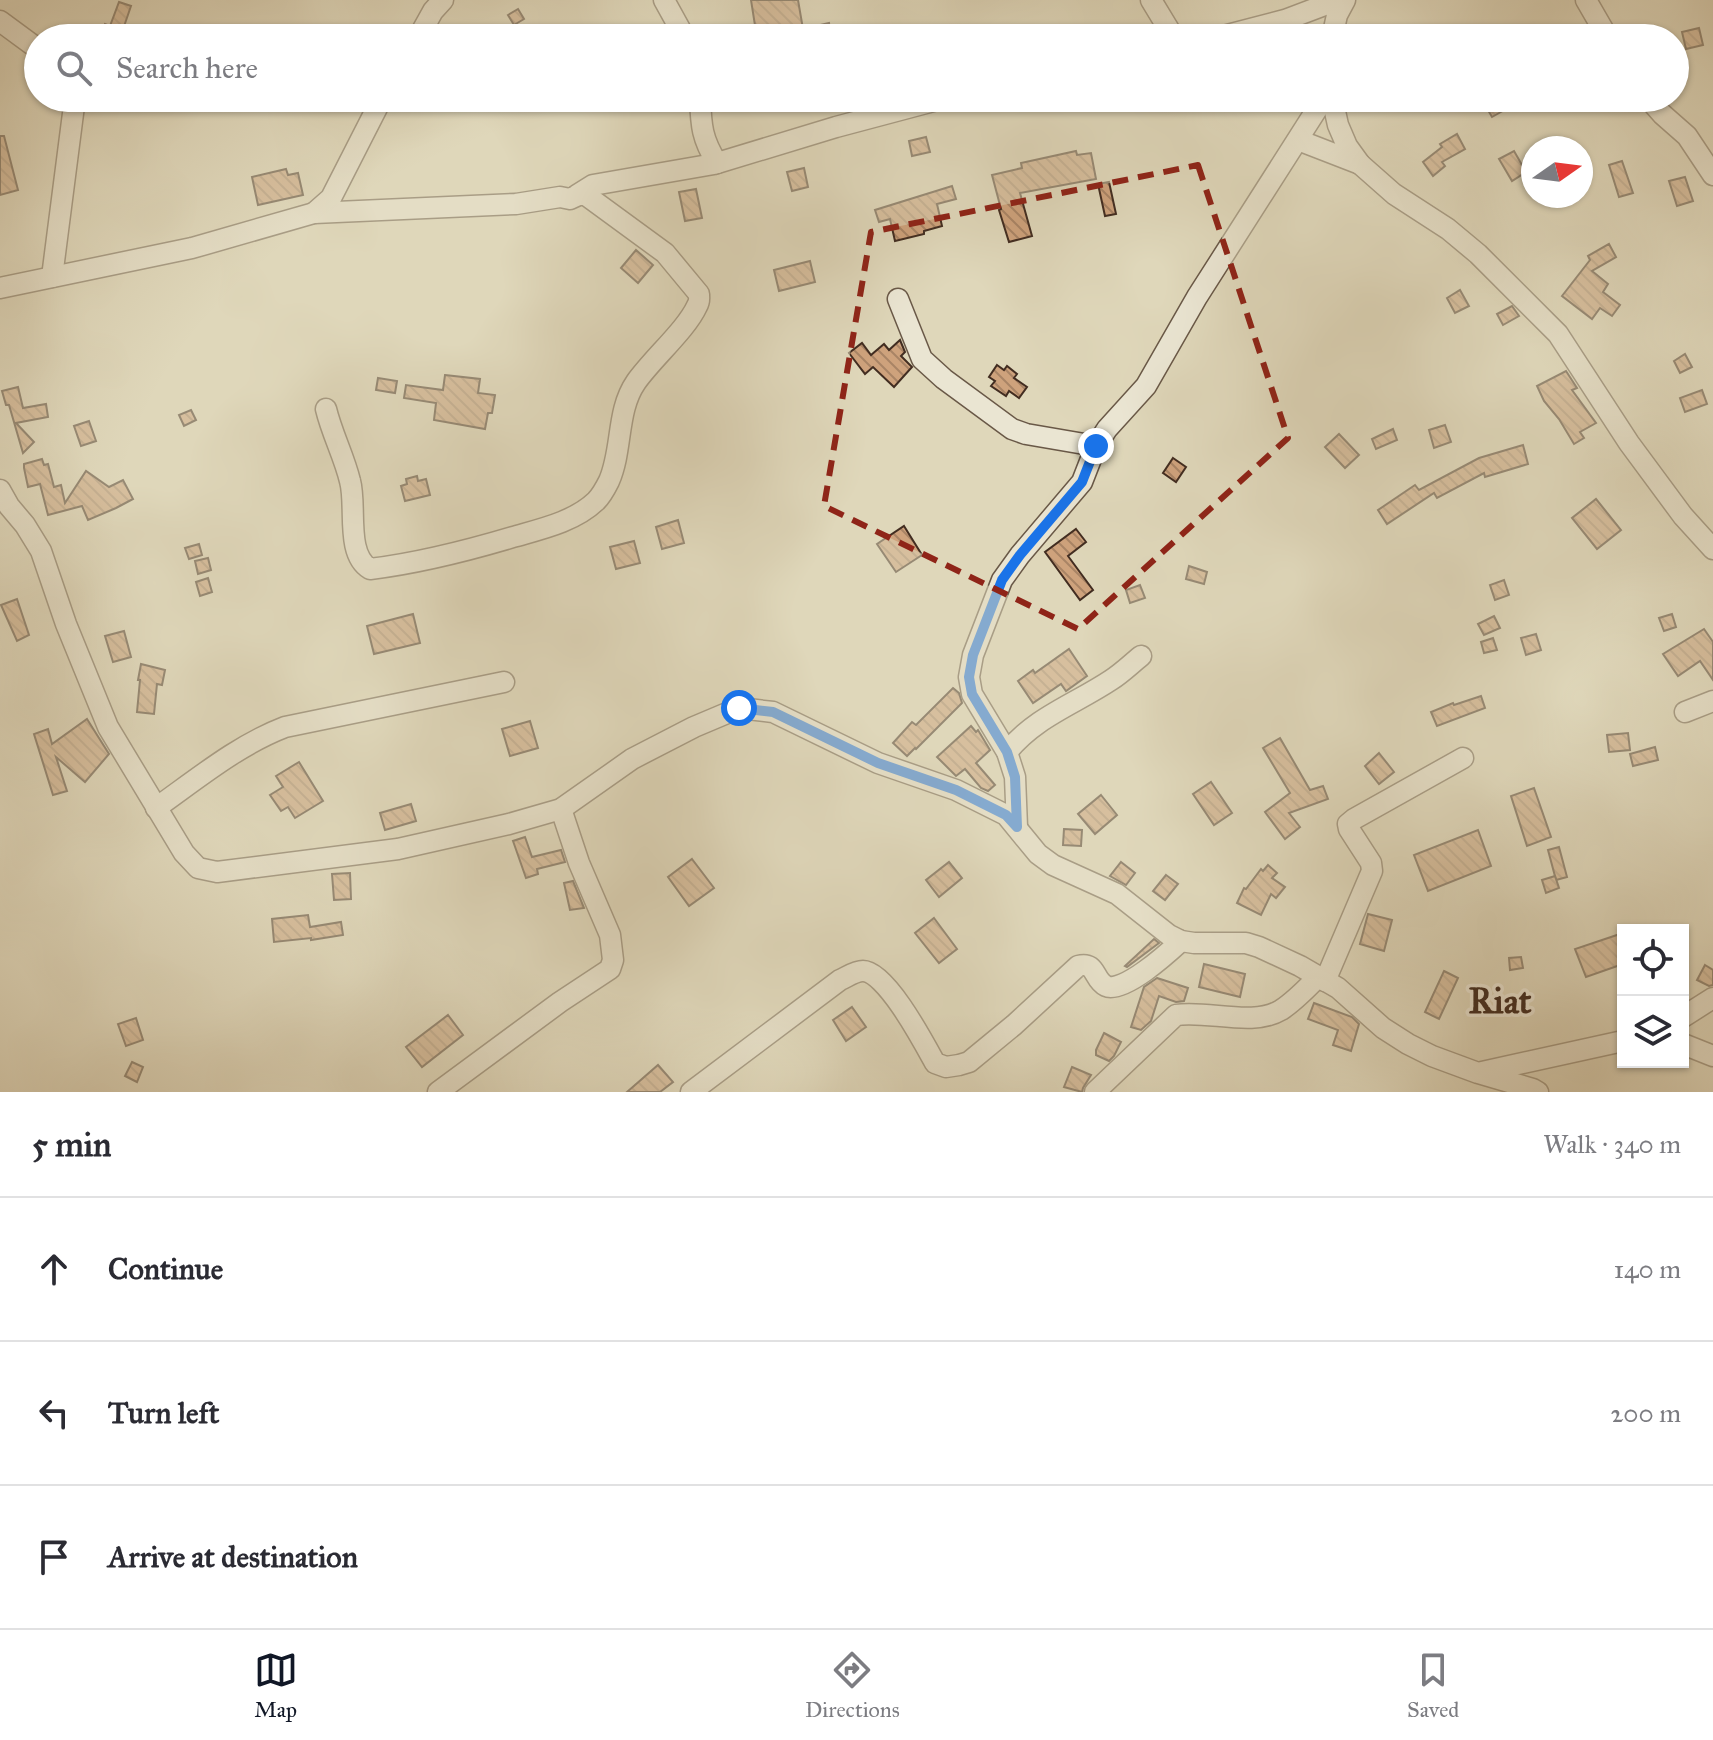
<!DOCTYPE html>
<html lang="en">
<head>
<meta charset="utf-8">
<style>
  body { margin:0; font-family:"IM FELL Great Primer",serif; background:#f2f2f3; color:#2b2b33 }
  .controls { position:absolute; right:24px; bottom:24px; display:grid; overflow:hidden; border-radius:0px; box-shadow:0 2px 6px #0004 }
  .controls button { width:72px; height:72px; display:grid; place-items:center; padding:0; border:0; border-bottom:2px solid #e1e1e2; background:#fff; color:#2b2b33; font:40px sans-serif }
  .compass { position:absolute; left:1521px; top:136px; width:72px; height:72px; border-radius:50%; background:#fff; box-shadow:0 2px 6px #0004; rotate:76deg }
  .stop { position:absolute; width:24px; height:24px; margin:-18px; border:6px solid #1a73e8; border-radius:50%; background:#fff }
  .stop.end { background:#1a73e8; border-color:#fff; box-shadow:0 2px 8px #0008 }
  .list { margin:0; padding:0; list-style:none }
  h2 { display:flex; justify-content:space-between; align-items:center; height:104px; margin:0; padding:0 32px; font-size:34px }
  h2 small { font-size:26px; font-weight:400; color:#7c7c81 }
  .list li { display:grid; grid-template-columns:52px 1fr auto; gap:24px; align-items:center; box-sizing:border-box; height:144px; padding:0 32px; border-top:2px solid #e1e1e2 }
  .list b { display:block; font-size:30px; white-space:nowrap }
  .list em { font-size:26px; font-style:normal; color:#7c7c81 }
  .icon { flex:none; width:44px; height:44px; fill:none; stroke:currentColor; stroke-width:2; stroke-linecap:round; stroke-linejoin:round }
  .map { position:relative; flex:none; width:1713px; height:1092px; overflow:hidden }
  .search { position:absolute; background:#fff; box-shadow:0 2px 6px #0004; left:24px; right:24px; top:24px; height:88px; display:flex; align-items:center; gap:20px; box-sizing:border-box; padding:0 28px; border-radius:44px; color:#7c7c81; font-size:30px }
  .sheet { height:536px; background:#fff }
  nav { display:flex; justify-content:space-around; align-items:center; box-sizing:border-box; height:112px; border-top:2px solid #e1e1e2; background:#fff; font-size:22px; color:#7c7c81 }
  nav a { display:grid; justify-items:center; gap:4px }
  nav .on { color:#111827 }
  .map>svg:first-child { display:block }
  .building { fill:url(#building-back-hatch); stroke:#422d21; stroke-width:2 }
  .lines { fill:none; stroke-linecap:round; stroke-linejoin:round }
  .minor-casing { stroke:#695847; stroke-width:23 }
  .minor { stroke:#eae5d2; stroke-width:20 }
  .route { stroke:#1a73e8; stroke-width:10 }
  .marked { fill:none; stroke:#8f2418; stroke-width:6; stroke-dasharray:16 10; stroke-linejoin:round }
  .labels { text-anchor:middle; stroke-width:7; stroke-linejoin:round; paint-order:stroke }
  .district-label { font-size:36px; font-weight:bold; fill:#422d21; stroke:#eae5d2 }
</style>
</head>
<body>
<div class="map">
<svg width="1713" height="1092" viewBox="0 0 1713 1092">
  <defs>
    <pattern id="building-back-hatch" width="6" height="6" patternUnits="userSpaceOnUse" patternTransform="scale(2)"><rect width="6" height="6" fill="#cea27c"/><path d="M-1 5l2 2M0 0l6 6M5-1l2 2" fill="none" stroke="#a98465"/></pattern>
  </defs>
  <rect width="100%" height="100%" fill="#dfd7ba"/>
  <filter id="stains"><feTurbulence type="fractalNoise" baseFrequency=".0025" numOctaves="4"/><feColorMatrix values="0 0 0 0 .2 0 0 0 0 .09 0 0 0 0 .02 0 0 0 .5 -.17"/></filter>
  <radialGradient id="worn" r=".72"><stop offset=".6" stop-color="#630" stop-opacity="0"/><stop offset="1" stop-color="#630" stop-opacity=".3"/></radialGradient>
  <g class="building">
    <polygon points="751,0 798,0 803,29 829,23 831,36 822,38 757,38"/>
    <polygon points="119,2 131,6 120,38 101,38 105,24 110,26"/>
    <polygon points="518,9 524,19 514,25 508,15"/>
    <polygon points="1699,28 1703,45 1686,49 1682,32"/>
    <polygon points="1481,98 1502,98 1508,108 1492,117"/>
    <polygon points="1457,134 1465,149 1442,162 1445,166 1433,176 1423,162 1442,147 1440,144"/>
    <polygon points="0,136 4,136 18,190 0,195"/>
    <polygon points="926,137 930,152 912,156 909,141"/>
    <polygon points="1076,151 1077,155 1091,153 1096,179 1020,193 1032,236 1009,242 999,210 1001,209 992,175 1022,168 1021,163"/>
    <polygon points="1514,151 1526,172 1512,181 1499,159"/>
    <polygon points="1622,161 1633,193 1619,197 1609,165"/>
    <polygon points="804,168 808,187 792,191 787,172"/>
    <polygon points="286,169 288,175 298,173 303,195 258,205 252,177"/>
    <polygon points="1685,177 1693,201 1677,206 1669,181"/>
    <polygon points="1109,182 1116,214 1105,216 1098,184"/>
    <polygon points="952,186 956,199 937,204 942,226 924,231 924,234 895,241 890,219 879,222 875,210"/>
    <polygon points="696,189 702,218 685,221 679,192"/>
    <polygon points="1609,244 1616,257 1592,271 1608,284 1603,292 1620,305 1612,316 1600,308 1592,319 1562,296 1590,260 1588,256"/>
    <polygon points="636,250 653,265 638,283 621,268"/>
    <polygon points="810,261 815,282 779,291 774,270"/>
    <polygon points="1460,290 1469,306 1455,313 1447,298"/>
    <polygon points="1512,306 1519,316 1503,325 1497,314"/>
    <polygon points="900,340 905,352 901,356 912,367 894,387 873,367 865,374 849,353 862,343 871,355 884,344 889,350"/>
    <polygon points="1685,354 1692,367 1680,373 1674,361"/>
    <polygon points="997,365 1004,370 1007,366 1017,374 1014,378 1027,387 1019,398 1009,391 1006,396 991,386 995,381 989,377"/>
    <polygon points="1566,371 1577,388 1572,390 1596,423 1580,432 1584,438 1574,444 1559,419 1544,401 1537,386"/>
    <polygon points="445,375 480,379 478,393 495,395 492,413 488,413 485,429 434,420 436,403 404,398 406,385 443,390"/>
    <polygon points="378,378 397,381 395,393 376,390"/>
    <polygon points="18,387 23,408 46,404 48,417 16,423 34,442 23,453 9,405 6,405 2,391"/>
    <polygon points="1702,390 1707,404 1685,412 1680,398"/>
    <polygon points="191,410 196,420 184,426 179,415"/>
    <polygon points="89,421 96,441 81,446 74,426"/>
    <polygon points="1445,425 1451,442 1434,448 1429,430"/>
    <polygon points="1393,429 1397,440 1376,449 1372,439"/>
    <polygon points="1339,434 1359,455 1345,468 1325,447"/>
    <polygon points="1523,445 1528,464 1485,477 1484,473 1437,498 1434,493 1387,524 1378,510 1415,485 1419,490 1479,458"/>
    <polygon points="1173,458 1186,467 1176,482 1163,473"/>
    <polygon points="42,459 44,465 48,464 54,487 61,485 65,503 86,471 109,487 123,480 133,499 116,508 88,520 82,506 48,515 40,484 28,487 24,468 24,464"/>
    <polygon points="417,476 418,481 426,479 430,495 405,501 401,486 407,484 406,479"/>
    <polygon points="1596,499 1621,530 1597,549 1572,518"/>
    <polygon points="678,520 684,543 662,549 656,527"/>
    <polygon points="904,526 922,555 896,572 877,544"/>
    <polygon points="1076,529 1086,542 1068,556 1093,590 1080,600 1045,552"/>
    <polygon points="634,541 640,563 616,569 610,547"/>
    <polygon points="199,544 202,555 189,559 185,548"/>
    <polygon points="208,558 211,570 198,574 195,561"/>
    <polygon points="1189,566 1207,572 1204,584 1186,579"/>
    <polygon points="208,578 212,592 200,596 196,582"/>
    <polygon points="1504,580 1509,595 1495,600 1490,585"/>
    <polygon points="1140,585 1145,598 1130,603 1126,590"/>
    <polygon points="17,599 29,635 17,641 1,605"/>
    <polygon points="413,614 420,643 374,654 367,626"/>
    <polygon points="1672,614 1676,627 1664,631 1659,618"/>
    <polygon points="1494,616 1500,628 1484,635 1478,624"/>
    <polygon points="1704,629 1713,642 1713,680 1700,661 1678,676 1663,654"/>
    <polygon points="124,631 131,657 113,662 105,636"/>
    <polygon points="1536,634 1541,650 1526,655 1521,638"/>
    <polygon points="1493,638 1497,650 1484,653 1481,642"/>
    <polygon points="1069,649 1087,676 1066,691 1061,684 1033,703 1018,681 1033,670 1035,673"/>
    <polygon points="141,664 165,670 162,685 157,684 154,714 137,712 140,680 138,680"/>
    <polygon points="953,688 959,693 962,703 916,749 915,748 907,756 893,743 912,722 916,725"/>
    <polygon points="1481,696 1485,708 1437,726 1431,712 1453,703 1454,705"/>
    <polygon points="87,719 109,754 85,782 56,757 67,791 53,795 34,734 48,729 52,744"/>
    <polygon points="530,721 538,748 510,756 502,729"/>
    <polygon points="971,726 976,732 978,730 990,750 976,763 995,785 988,791 981,788 965,769 956,776 937,757"/>
    <polygon points="1628,733 1630,750 1609,752 1607,735"/>
    <polygon points="1280,738 1310,790 1323,786 1328,799 1289,813 1300,827 1285,839 1265,812 1290,793 1263,748"/>
    <polygon points="1655,747 1658,760 1633,766 1630,754"/>
    <polygon points="1379,753 1394,772 1379,784 1365,766"/>
    <polygon points="299,762 323,801 295,818 288,807 281,811 270,795 283,787 276,776"/>
    <polygon points="1211,782 1232,813 1214,825 1193,794"/>
    <polygon points="1534,788 1551,837 1527,846 1511,796"/>
    <polygon points="1101,795 1117,815 1095,834 1078,814"/>
    <polygon points="411,804 416,821 385,830 380,813"/>
    <polygon points="1064,829 1082,830 1081,846 1063,845"/>
    <polygon points="1478,830 1491,866 1428,891 1414,855"/>
    <polygon points="525,837 532,857 561,850 565,862 537,869 538,874 526,878 513,841"/>
    <polygon points="1559,847 1567,877 1556,880 1548,850"/>
    <polygon points="692,859 714,888 689,906 668,877"/>
    <polygon points="949,862 962,878 939,897 926,880"/>
    <polygon points="1121,862 1135,873 1126,885 1110,876"/>
    <polygon points="1268,865 1277,873 1272,878 1285,887 1276,898 1271,894 1261,915 1237,903 1244,888 1246,889 1261,869 1263,871"/>
    <polygon points="350,873 351,899 334,900 332,874"/>
    <polygon points="1166,875 1178,884 1165,900 1153,891"/>
    <polygon points="1555,876 1559,888 1546,893 1542,880"/>
    <polygon points="573,881 584,908 570,910 564,883"/>
    <polygon points="1368,914 1392,920 1384,951 1360,944"/>
    <polygon points="308,915 310,927 341,922 343,935 311,940 311,938 274,942 272,919"/>
    <polygon points="934,918 957,949 939,963 915,933"/>
    <polygon points="1623,933 1623,964 1586,977 1575,949"/>
    <polygon points="1154,939 1159,943 1127,967 1125,966"/>
    <polygon points="1521,957 1523,968 1510,970 1509,958"/>
    <polygon points="1204,964 1245,974 1240,997 1199,987"/>
    <polygon points="1705,965 1713,970 1713,985 1709,986 1697,980"/>
    <polygon points="1444,971 1458,978 1439,1019 1425,1012"/>
    <polygon points="1157,978 1188,988 1184,1001 1176,1002 1159,996 1151,1021 1141,1030 1131,1027 1144,987"/>
    <polygon points="1314,1003 1352,1017 1359,1024 1351,1051 1333,1045 1338,1030 1308,1019"/>
    <polygon points="852,1007 866,1027 846,1041 833,1020"/>
    <polygon points="448,1015 463,1035 422,1067 406,1047"/>
    <polygon points="136,1018 143,1040 126,1046 118,1024"/>
    <polygon points="1104,1033 1121,1042 1114,1056 1109,1061 1096,1055 1096,1050"/>
    <polygon points="132,1062 143,1067 137,1082 125,1076"/>
    <polygon points="658,1065 673,1082 660,1092 627,1092"/>
    <polygon points="1072,1067 1091,1075 1083,1088 1082,1092 1064,1087"/>
  </g>
  <g class="lines">
    <defs>
      <g id="minor">
        <polyline points="664,0 685,38"/>
        <polyline points="1151,0 1174,38"/>
        <polyline points="1586,0 1608,38"/>
        <polyline points="0,21 38,49"/>
        <polyline points="418,38 433,11 443,0"/>
        <polyline points="1216,38 1285,20 1338,0"/>
        <polyline points="1332,38 1337,15 1345,0"/>
        <path d="M700,98c1,28 2,41 17,65"/>
        <polyline points="1332,98 1338,125 1347,146 1360,164 1394,194 1448,229 1478,254 1558,334 1629,443 1683,516 1713,549"/>
        <polyline points="1648,98 1662,114 1687,136 1713,175"/>
        <polyline points="1298,140 1360,164"/>
        <polyline points="577,195 593,185 714,164 836,127 945,98"/>
        <polyline points="314,213 331,198 382,98"/>
        <polyline points="52,277 75,98"/>
        <path d="M0,288l192,-40 122,-35 202,-9 44,-7 10,2 13,-6 82,60 34,41c0,6 1,7 -2,12 -11,24 -44,52 -61,76 -20,29 -13,67 -27,99 -3,6 -8,15 -13,20 -22,21 -55,28 -83,36 -47,14 -94,26 -143,32 -25,-15 -13,-63 -20,-88 -6,-25 -18,-47 -24,-72"/>
        <polyline points="898,299 922,359 944,379 1012,429 1026,434 1096,446"/>
        <polyline points="0,490 9,506 25,525 41,551 66,624 108,727 184,853 198,868 217,872 398,849 509,824 561,809 632,759 694,727 739,708 773,712 878,763 956,790 1006,815 1038,854 1053,865 1117,894 1169,935 1181,941 1194,943 1246,943 1259,947 1300,966 1338,988 1383,1028 1408,1044 1432,1056 1478,1073 1533,1089 1538,1092"/>
        <polyline points="1685,712 1713,701"/>
        <path d="M1007,752c28,-35 68,-48 104,-72 11,-7 20,-16 30,-24"/>
        <path d="M156,808c41,-29 82,-63 129,-81l219,-45"/>
        <polyline points="1017,827 1015,777 1007,752 972,694 969,677 973,655 1002,580 1020,555 1082,482 1096,446 1107,429 1146,386 1197,297 1324,98"/>
        <polyline points="1325,981 1372,871 1371,863 1349,829 1348,824 1354,819 1463,758"/>
        <polyline points="1683,1017 1713,998"/>
        <polyline points="1683,1044 1713,1056"/>
        <polyline points="1482,1072 1623,1041"/>
        <polyline points="438,1092 560,1002 610,969 613,960 610,935 579,863 561,809"/>
        <path d="M691,1092l149,-112c7,-3 15,-9 23,-9 23,0 61,72 72,92l11,4 13,-2 10,-3 45,-37 64,-59c19,-5 15,14 28,20 17,8 62,-33 75,-45"/>
        <path d="M1095,1092l81,-77c32,-5 77,12 105,-5 14,-9 26,-22 37,-33"/>
      </g>
    </defs>
    <use href="#minor" class="minor-casing"/>
    <use href="#minor" class="minor"/>
  </g>
  <g class="lines">
    <polyline class="route" points="739,708 773,712 878,763 956,790 1006,815 1017,827 1015,777 1007,752 972,694 969,677 973,655 1002,580 1020,555 1082,482 1096,446"/>
  </g>
  <path d="M0 0H1713V1092H0ZM1198,165l90,273 -210,191 -254,-123 47,-274z" fill="#dfd7ba" fill-opacity=".55" fill-rule="evenodd"/>
  <path class="marked" d="M1198,165l90,273 -210,191 -254,-123 47,-274z"/>
  <g class="labels">
    <g class="district-label">
      <text x="1500" y="1013">Riat</text>
    </g>
  </g>
  <rect width="100%" height="100%" filter="url(#stains)"/>
  <rect width="100%" height="100%" fill="url(#worn)"/>
</svg>
<div class="controls">
<button><svg class="icon" aria-label="locate" viewBox="0 0 24 24"><circle cx="12" cy="12" r="6"/><path d="M12 2v4M12 18v4M2 12h4M18 12h4"/></svg></button>
<button><svg class="icon" aria-label="layers" viewBox="0 0 24 24"><path d="M12 4l9 5-9 5-9-5zM3 14l9 5 9-5"/></svg></button>
</div>
<svg class="compass" viewBox="-18 -18 36 36"><path d="M0-13l5 13h-10z" fill="#e53935"/><path d="M0 13l5-13h-10z" fill="#7c7c81"/></svg>
<div class="stop" style="left:739px;top:708px"></div>
<div class="stop end" style="left:1096px;top:446px"></div>
<div class="search"><svg class="icon" aria-label="search" viewBox="0 0 24 24"><circle cx="10" cy="10" r="6"/><path d="M15 15l6 6"/></svg>Search here</div>
</div>
<section class="sheet">
<h2>5 min<small>Walk · 340 m</small></h2>
<ul class="list">
<li><svg class="icon" aria-label="ahead" viewBox="0 0 24 24"><path d="M12 20V5M6 11l6-6 6 6"/></svg><div><b>Continue</b></div><em>140 m</em></li>
<li><svg class="icon" aria-label="left" viewBox="0 0 24 24"><path d="M17 20v-9H6M10 6l-5 5 5 5"/></svg><div><b>Turn left</b></div><em>200 m</em></li>
<li><svg class="icon" aria-label="arrive" viewBox="0 0 24 24"><path d="M6 21V4h12l-3 4 3 4H6"/></svg><div><b>Arrive at destination</b></div></li>
</ul>
</section>
<nav>
<a class="on"><svg class="icon" aria-label="map" viewBox="0 0 24 24"><path d="M3 6l6-2 6 2 6-2v14l-6 2-6-2-6 2zM9 4v14M15 6v14"/></svg>Map</a>
<a><svg class="icon" aria-label="directions" viewBox="0 0 24 24"><path d="M12 3l9 9-9 9-9-9zM9 14v-3h6M13 9l2 2-2 2"/></svg>Directions</a>
<a><svg class="icon" aria-label="saved" viewBox="0 0 24 24"><path d="M7 4h10v16l-5-4-5 4z"/></svg>Saved</a>
</nav>
</body>
</html>
